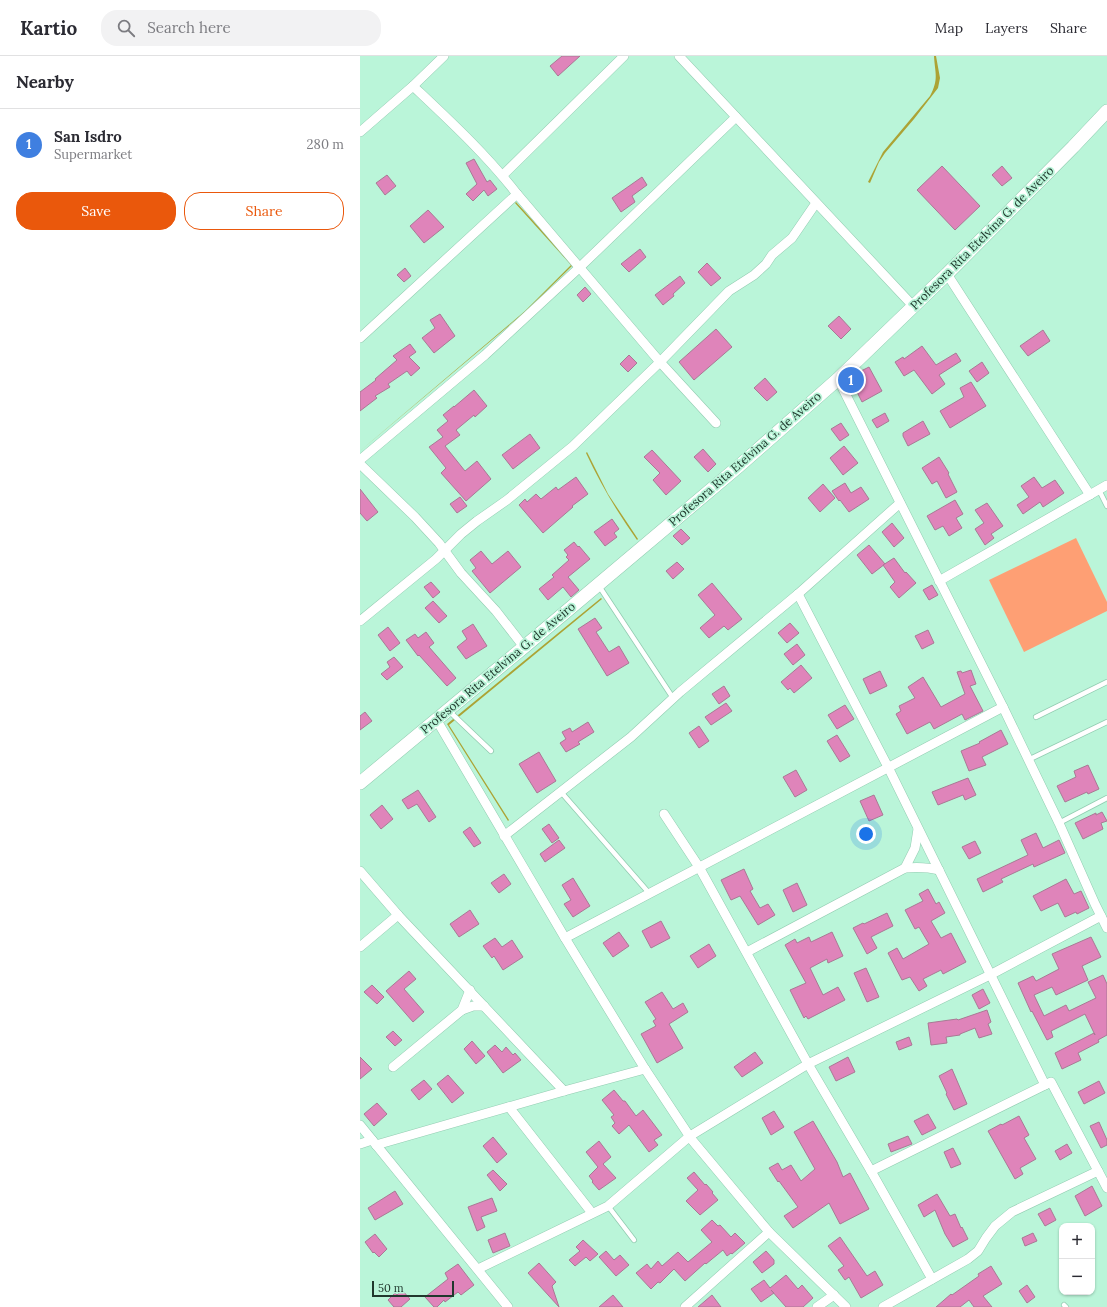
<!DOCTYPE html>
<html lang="en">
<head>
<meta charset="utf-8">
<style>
  body { margin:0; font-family:Lora,serif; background:#f2f2f3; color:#2b2b33 }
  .controls { position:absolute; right:12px; bottom:12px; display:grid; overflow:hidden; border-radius:8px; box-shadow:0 1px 3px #0004 }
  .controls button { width:36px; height:36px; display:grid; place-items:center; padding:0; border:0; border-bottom:1px solid #e1e1e2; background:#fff; color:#2b2b33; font:20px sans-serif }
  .scale { position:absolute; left:12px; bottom:10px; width:82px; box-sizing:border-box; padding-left:4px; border:2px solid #20382d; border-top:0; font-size:11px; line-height:14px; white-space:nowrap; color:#20382d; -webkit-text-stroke:3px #baf5d9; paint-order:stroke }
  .you { position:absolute; left:506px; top:778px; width:14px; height:14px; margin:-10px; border:3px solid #fff; border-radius:50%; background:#1a73e8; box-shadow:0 0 0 6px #1a73e833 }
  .badge { display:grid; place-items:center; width:26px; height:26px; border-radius:50%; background:#ea580c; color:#fff; font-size:13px; font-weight:700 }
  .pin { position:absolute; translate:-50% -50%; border:2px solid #fff; box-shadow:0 1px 4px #0006 }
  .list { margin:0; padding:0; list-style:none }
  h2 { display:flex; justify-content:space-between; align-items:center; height:52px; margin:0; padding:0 16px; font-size:17px }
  h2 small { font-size:13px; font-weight:400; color:#7c7c81 }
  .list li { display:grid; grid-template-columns:26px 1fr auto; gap:12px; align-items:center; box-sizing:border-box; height:72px; padding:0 16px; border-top:1px solid #e1e1e2 }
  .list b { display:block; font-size:15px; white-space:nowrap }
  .list p { margin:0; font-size:13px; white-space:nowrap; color:#7c7c81 }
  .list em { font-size:13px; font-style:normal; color:#7c7c81 }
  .actions { display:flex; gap:8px; padding:12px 16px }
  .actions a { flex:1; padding:9px 0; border:1px solid #ea580c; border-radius:16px; text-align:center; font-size:14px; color:#ea580c }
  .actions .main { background:#ea580c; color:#fff }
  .icon { flex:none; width:22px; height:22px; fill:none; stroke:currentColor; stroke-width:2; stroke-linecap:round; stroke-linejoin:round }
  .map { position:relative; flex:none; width:747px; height:1251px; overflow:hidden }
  header { display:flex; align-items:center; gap:24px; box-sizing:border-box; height:56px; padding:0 20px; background:#fff; border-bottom:1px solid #e1e1e2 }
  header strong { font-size:19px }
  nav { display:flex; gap:22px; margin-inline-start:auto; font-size:14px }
  .search { width:280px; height:36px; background:#f2f2f3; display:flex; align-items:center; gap:10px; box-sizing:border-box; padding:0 14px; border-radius:16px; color:#7c7c81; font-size:15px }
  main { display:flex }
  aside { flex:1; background:#fff }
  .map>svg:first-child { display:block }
  .green { fill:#fe9f74 }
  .water { fill:#aca335 }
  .building { fill:#df84ba; stroke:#a97994 }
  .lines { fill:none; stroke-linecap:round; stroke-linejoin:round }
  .lane-casing { stroke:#92ccb1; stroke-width:6 }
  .street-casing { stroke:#92ccb1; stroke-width:10 }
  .secondary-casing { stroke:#92ccb1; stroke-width:14 }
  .lane { stroke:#fff; stroke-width:4.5 }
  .street { stroke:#fff; stroke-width:9 }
  .secondary { stroke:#fff; stroke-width:13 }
  .labels { text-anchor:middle; stroke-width:3.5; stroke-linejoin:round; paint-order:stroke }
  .street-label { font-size:12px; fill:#20382d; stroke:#baf5d9 }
</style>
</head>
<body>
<header>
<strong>Kartio</strong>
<div class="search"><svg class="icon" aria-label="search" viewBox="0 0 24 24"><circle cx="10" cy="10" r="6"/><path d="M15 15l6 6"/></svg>Search here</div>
<nav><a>Map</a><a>Layers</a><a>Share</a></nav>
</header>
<main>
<aside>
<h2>Nearby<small></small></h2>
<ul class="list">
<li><span class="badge" style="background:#3f7fe0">1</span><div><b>San Isdro</b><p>Supermarket</p></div><em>280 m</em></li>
</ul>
<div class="actions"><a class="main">Save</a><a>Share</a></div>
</aside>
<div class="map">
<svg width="747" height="1251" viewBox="0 0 747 1251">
  <rect width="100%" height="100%" fill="#baf5d9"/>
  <polygon class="green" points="716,482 747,546 747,555 664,596 629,524"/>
  <g class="water">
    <path d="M574,0h2l4,22 -2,10 -24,31 -29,34 -6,9 -9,21 -2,-1 15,-30 47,-56c9,-17 5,-22 4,-40z"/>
    <polygon points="156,146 213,209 165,256 0,395 165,255 211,209 155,147"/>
    <path d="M227,396l21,42 30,45 -1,1c-20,-28 -37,-57 -51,-87z"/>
    <polygon points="241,542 242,543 89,669 149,764 148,765 87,668"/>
  </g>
  <g class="building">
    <polygon points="202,0 220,0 198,20 190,10"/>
    <polygon points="114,103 127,126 130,124 137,133 128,140 124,134 113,145 106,138 117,128 106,107"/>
    <polygon points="582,110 620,150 595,174 557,134"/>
    <polygon points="642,110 652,122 642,130 632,119"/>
    <polygon points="27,119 36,130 25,139 16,127"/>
    <polygon points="282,121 287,129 272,140 275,146 261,156 252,142"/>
    <polygon points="68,154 84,171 64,187 50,170"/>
    <polygon points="280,193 286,201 269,216 261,208"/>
    <polygon points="347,207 361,222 351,230 338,216"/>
    <polygon points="45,212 51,220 44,226 37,219"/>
    <polygon points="320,220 325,227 313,238 314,240 303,249 295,239"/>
    <polygon points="225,231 231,238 223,246 217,239"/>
    <polygon points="80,258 95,280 74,297 62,282 75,272 70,264"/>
    <polygon points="479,260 491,273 481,283 468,270"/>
    <polygon points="356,273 372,291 334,324 319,306"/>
    <polygon points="683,274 690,285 668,300 660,290"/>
    <polygon points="50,288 56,296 49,301 60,312 51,320 47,315 28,328 30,331 15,340 17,342 0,355 0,336 16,324 15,323 37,304 33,300"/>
    <polygon points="562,290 576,309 596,297 601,305 579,319 585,328 572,338 554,314 544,320 535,306 543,301 544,303"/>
    <polygon points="269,299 277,307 268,316 260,308"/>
    <polygon points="622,306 629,317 617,326 609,315"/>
    <polygon points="509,311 522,335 502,346 494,330 506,324 501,315"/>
    <polygon points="405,322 417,336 407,345 394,332"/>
    <polygon points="611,326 626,350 590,372 580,355 604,341 600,332"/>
    <polygon points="114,334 127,350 115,361 114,359 96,374 100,379 85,390 105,415 117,405 131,423 106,445 81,417 86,412 69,391 83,381 77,374 88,365 83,359 94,350 94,351"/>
    <polygon points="525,357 529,365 517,372 512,364"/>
    <polygon points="563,365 570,378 548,390 543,380 543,377"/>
    <polygon points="481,367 489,379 480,385 471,373"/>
    <polygon points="170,378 180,392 153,413 142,399"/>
    <polygon points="484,390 498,407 483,419 470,402"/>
    <polygon points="343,393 356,408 348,416 334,401"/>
    <polygon points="292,394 321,425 306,439 293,424 300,417 284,401"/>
    <polygon points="579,401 589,417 588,418 597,436 586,442 577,425 572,428 562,412"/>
    <polygon points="216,421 228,438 212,450 213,451 183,477 159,449 165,443 167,446 176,438 181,443 196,431 198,434"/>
    <polygon points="674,421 682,432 695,424 704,437 683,451 680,446 663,458 657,449 669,441 661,430"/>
    <polygon points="485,427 491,437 501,431 509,443 489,456 480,444 479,445 472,435"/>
    <polygon points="463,428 475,442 460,456 448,442"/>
    <polygon points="0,433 18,456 7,465 0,457"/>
    <polygon points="100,441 107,450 97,457 90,448"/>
    <polygon points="595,444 603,458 596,462 602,472 589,480 583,470 575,474 567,460"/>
    <polygon points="627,447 643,470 631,478 634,482 625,489 615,473 624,467 615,454"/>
    <polygon points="252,463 259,473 254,477 257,481 245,490 234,476"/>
    <polygon points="532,467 544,482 534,491 522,476"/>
    <polygon points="321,473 330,482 322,489 313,480"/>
    <polygon points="214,486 218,491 219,490 230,503 208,521 219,534 211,541 203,531 188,544 179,533 194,521 192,519 209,504 206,501 208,499 204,494"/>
    <polygon points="509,489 525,508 512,518 497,499"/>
    <polygon points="121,495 132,508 148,495 161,511 130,537 112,515 116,512 110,504"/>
    <polygon points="534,502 545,517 546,516 556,527 539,542 530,531 535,526 523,509"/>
    <polygon points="317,506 324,513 313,523 306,515"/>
    <polygon points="71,526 80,536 73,542 64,531"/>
    <polygon points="352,527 382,563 368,574 364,570 349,582 340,572 355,559 338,539"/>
    <polygon points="572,529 578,539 569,544 563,534"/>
    <polygon points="73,545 87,560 79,567 65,552"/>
    <polygon points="235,562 242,572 236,576 249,596 259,590 269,607 247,620 218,573"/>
    <polygon points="430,567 439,577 427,587 418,577"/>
    <polygon points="113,568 127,590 106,603 97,591 107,583 102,575"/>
    <polygon points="28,571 40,587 30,595 18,579"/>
    <polygon points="568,574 574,587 562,593 555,580"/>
    <polygon points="66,576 74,587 69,591 96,622 87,630 59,599 58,600 46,584 55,578 58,582"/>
    <polygon points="437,588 445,599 433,609 424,598"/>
    <polygon points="34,601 43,611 27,624 21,618 30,611 27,606"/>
    <polygon points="441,609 452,622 434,637 430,632 428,634 421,626"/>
    <polygon points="611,614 616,628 610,630 623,655 605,664 602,658 574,673 570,666 547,678 536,658 541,655 539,650 555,642 548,631 563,621 581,651 605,638 597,616 601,615 602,617"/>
    <polygon points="520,615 527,630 510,638 503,623"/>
    <polygon points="364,630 370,640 359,648 352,638"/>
    <polygon points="366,647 372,655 351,669 345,661"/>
    <polygon points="485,649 494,663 477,673 468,659"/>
    <polygon points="5,656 12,665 0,674 0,660"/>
    <polygon points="228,666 234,676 218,686 220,688 206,696 200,687 206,683 202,676 210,672 212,676"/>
    <polygon points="339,670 349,685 339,692 329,677"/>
    <polygon points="641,674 648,688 622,701 626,709 609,715 601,695 620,687 619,686"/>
    <polygon points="477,679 490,700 480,706 467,685"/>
    <polygon points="179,696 196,725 177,737 159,708"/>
    <polygon points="728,709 739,733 728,738 727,736 705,746 697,730 716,721 714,715"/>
    <polygon points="436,714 447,734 435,741 423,721"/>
    <polygon points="608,722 616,739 605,744 603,739 578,749 572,736"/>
    <polygon points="58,734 76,761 69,766 57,748 48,753 42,744"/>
    <polygon points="514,739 523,759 509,765 500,745"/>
    <polygon points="22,749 33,763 21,773 10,759"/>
    <polygon points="742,756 747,765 741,767 743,773 723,783 715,767 736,757 736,759"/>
    <polygon points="189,768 199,782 192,787 182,773"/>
    <polygon points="110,771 121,787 114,791 103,776"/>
    <polygon points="676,777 683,792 699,784 705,797 674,811 673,808 641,823 643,826 623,836 617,823 668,799 661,784"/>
    <polygon points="199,784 205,792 185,806 180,798"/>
    <polygon points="615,785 621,797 609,803 602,791"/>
    <polygon points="384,813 393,833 390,835 400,852 408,848 415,859 398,869 380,840 371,844 361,824"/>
    <polygon points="144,818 151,828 139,837 131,827"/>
    <polygon points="213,822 230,850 213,861 204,848 211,844 202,829"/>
    <polygon points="706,823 714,838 721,835 729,852 717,858 716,856 705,861 698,847 681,855 673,840"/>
    <polygon points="437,827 447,849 433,856 423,834"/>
    <polygon points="568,833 576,848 579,846 585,857 571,865 581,882 591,877 606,906 583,918 581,914 563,923 567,930 559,935 550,921 542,924 528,897 537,892 543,903 569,888 559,871 555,873 545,854 563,845 559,838"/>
    <polygon points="110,854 119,868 99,881 90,868"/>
    <polygon points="527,857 533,870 511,881 517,892 507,898 493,872 503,867 504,868"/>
    <polygon points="301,865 310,882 291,892 282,875"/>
    <polygon points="259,876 269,890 253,901 243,887"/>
    <polygon points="472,876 483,900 468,907 467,903 450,912 463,939 478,931 485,944 448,963 446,960 444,962 430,934 446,927 425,889 435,883 437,887 449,881 451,886"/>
    <polygon points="731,881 741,901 722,910 728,924 696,939 692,931 674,939 684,960 706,949 709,955 736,942 728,926 743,919 747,928 747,979 738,984 739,986 718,997 721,1004 702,1013 695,997 734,977 735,979 725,958 691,975 693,981 687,984 672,955 671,956 658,927 673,920 676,925 699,913 692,898"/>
    <polygon points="135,882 142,891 152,884 163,901 143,914 134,900 132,902 123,890"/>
    <polygon points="349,888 356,900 338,912 330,900"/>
    <polygon points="506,912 519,941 507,946 494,917"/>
    <polygon points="49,915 56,923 44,933 64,956 53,966 26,935"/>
    <polygon points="12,929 24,941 17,948 4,936"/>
    <polygon points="623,933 630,947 619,953 612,939"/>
    <polygon points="302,936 313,953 323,947 328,956 309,968 323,992 297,1007 281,978 296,970 293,965 296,963 285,946"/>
    <polygon points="627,954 631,966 628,968 632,978 619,982 615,972 600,978 600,979 586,981 587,987 571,989 568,967 597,963 598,964"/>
    <polygon points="33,975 42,984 35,990 26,981"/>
    <polygon points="549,981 552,989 539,994 536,986"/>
    <polygon points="112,985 125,1000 116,1008 104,993"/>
    <polygon points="135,989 142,996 146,991 153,999 155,997 161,1004 143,1017 127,996"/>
    <polygon points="395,996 403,1007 382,1021 374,1011"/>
    <polygon points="0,1001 12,1013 0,1023"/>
    <polygon points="488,1001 495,1016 476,1025 469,1011"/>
    <polygon points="592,1013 607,1048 594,1054 586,1038 587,1037 579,1020"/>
    <polygon points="88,1019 104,1037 92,1047 77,1028"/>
    <polygon points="64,1024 72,1033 59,1044 51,1034"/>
    <polygon points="739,1025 745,1037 724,1048 718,1036"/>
    <polygon points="254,1034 263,1045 265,1045 276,1060 283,1054 302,1079 294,1084 298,1089 289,1096 269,1069 259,1078 252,1070 255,1067 251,1061 254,1059 242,1044"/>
    <polygon points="17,1047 27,1058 14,1070 4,1058"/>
    <polygon points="414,1055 424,1071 411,1079 402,1062"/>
    <polygon points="568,1058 576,1072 562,1079 554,1065"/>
    <polygon points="659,1060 669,1079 664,1082 676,1103 660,1112 663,1118 655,1123 628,1075 641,1068 642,1069"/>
    <polygon points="453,1065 477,1106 483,1121 490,1117 509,1153 480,1168 469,1147 433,1172 424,1160 438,1151 419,1125 418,1126 409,1112 418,1107 422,1114 431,1109 441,1125 455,1113 434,1076"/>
    <polygon points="739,1066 747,1084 747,1089 741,1092 730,1070"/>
    <polygon points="548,1080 552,1088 531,1096 528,1088"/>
    <polygon points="133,1081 147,1098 137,1107 123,1090"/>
    <polygon points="239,1085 251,1101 243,1108 256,1122 239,1134 232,1126 233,1125 229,1120 238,1111 226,1096"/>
    <polygon points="707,1088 712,1097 700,1104 695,1095"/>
    <polygon points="593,1092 601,1108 591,1112 584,1096"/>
    <polygon points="133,1114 147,1128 140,1135 127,1119"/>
    <polygon points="334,1116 345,1129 346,1128 353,1136 352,1137 358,1144 340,1159 326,1145 338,1134 327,1122"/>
    <polygon points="732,1130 742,1150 725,1160 715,1140"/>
    <polygon points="35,1135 43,1148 15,1164 8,1152"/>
    <polygon points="577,1138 590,1160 595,1158 601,1172 602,1171 608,1183 593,1191 585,1178 575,1154 564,1161 558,1149"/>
    <polygon points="132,1142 137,1155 121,1161 125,1171 117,1175 108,1151"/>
    <polygon points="690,1152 696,1164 685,1170 678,1158"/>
    <polygon points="352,1164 358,1170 360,1169 371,1181 375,1177 385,1187 372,1198 371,1197 367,1200 363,1194 346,1208 345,1207 325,1225 314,1213 300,1227 298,1226 291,1233 276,1217 287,1208 291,1213 298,1205 302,1210 318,1196 328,1206 352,1186 341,1174"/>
    <polygon points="145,1177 150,1190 133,1197 128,1184"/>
    <polygon points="673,1177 677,1185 665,1190 662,1182"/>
    <polygon points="15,1178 27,1193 19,1201 14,1196 13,1197 5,1186"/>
    <polygon points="480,1181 507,1220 515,1215 523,1229 501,1242 489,1221 485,1224 478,1214 484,1210 468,1190"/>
    <polygon points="223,1184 238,1198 230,1205 226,1201 215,1210 209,1204 220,1195 216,1191"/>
    <polygon points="246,1195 254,1204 260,1199 269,1209 256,1220 239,1201"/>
    <polygon points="406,1195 414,1204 414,1208 402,1217 393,1206"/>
    <polygon points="179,1207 196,1226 192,1230 199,1251 168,1217"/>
    <polygon points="98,1208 114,1229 101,1239 98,1236 85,1246 84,1244 77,1251 74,1251 65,1241 88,1223 85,1217"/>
    <polygon points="631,1210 642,1228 623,1240 632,1251 614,1251 609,1244 600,1251 576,1251 591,1238 592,1239 619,1220 618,1218"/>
    <polygon points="426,1219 438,1233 442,1229 453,1242 443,1251 426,1251 411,1234 414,1237 401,1246 391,1233 404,1224 410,1232"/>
    <polygon points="667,1229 675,1241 667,1247 659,1235"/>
    <polygon points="42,1234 50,1243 41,1251 34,1251 28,1244 35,1237 37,1239"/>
    <polygon points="253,1239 263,1251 239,1251"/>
    <polygon points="352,1239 361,1251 338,1251"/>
  </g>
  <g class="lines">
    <defs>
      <g id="lane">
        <polyline points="739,434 747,450"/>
        <polyline points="239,530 313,642"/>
        <polyline points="89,655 131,695"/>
        <polyline points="676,661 747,626"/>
        <polyline points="668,704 747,666"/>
        <polyline points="201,736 289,837"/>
        <polyline points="699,767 747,742"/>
        <polyline points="248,1150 274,1184"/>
        <polyline points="704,1249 706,1251"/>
      </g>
      <g id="street">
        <polyline points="319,0 554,251"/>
        <path d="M53,30c36,34 73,68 104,108l143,168 56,61"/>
        <polyline points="0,76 53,30 84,0"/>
        <polyline points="143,119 264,0"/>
        <polyline points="587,218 730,439"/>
        <polyline points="0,282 157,138"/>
        <polyline points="478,323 643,651 699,767 735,848 747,872"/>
        <polyline points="0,404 125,299 220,211 376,61"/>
        <polyline points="0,408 55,461 79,487 101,517 136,555 164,591"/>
        <polyline points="579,525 747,429"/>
        <polyline points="438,538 528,711 685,1029"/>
        <polyline points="0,565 76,503 101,478 117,465 147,444 213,390 300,306 369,235 394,219 406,208 412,199 432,182 456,147"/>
        <polyline points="76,663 205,882 285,1013 332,1084 409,1176 486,1251"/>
        <polyline points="304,758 339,811 448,1008 511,1115 572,1223"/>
        <polyline points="144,780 271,681 320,636 438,538 540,447"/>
        <polyline points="545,812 555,792 558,773"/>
        <polyline points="0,815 38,859 204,1035"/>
        <polyline points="205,882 643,651"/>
        <polyline points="0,891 38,859"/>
        <path d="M387,896l158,-84c12,-1 22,-1 34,2"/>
        <polyline points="102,954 113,950 124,950"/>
        <polyline points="33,1011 102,954 110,934"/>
        <polyline points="149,1051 232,1157"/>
        <polyline points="0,1069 148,1251"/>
        <polyline points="0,1088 12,1084"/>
        <polyline points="16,1089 204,1035 285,1013"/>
        <polyline points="511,1115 691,1026 747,1132"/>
        <polyline points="118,1213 248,1150 330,1080 448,1008 630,919 741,860"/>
        <polyline points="325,1251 409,1176"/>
        <polyline points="457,1251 474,1239"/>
        <polyline points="523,1251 608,1203 618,1195 626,1182 635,1170 652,1156 738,1115"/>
      </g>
      <polyline id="secondary" points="0,727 164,591 379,410 478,323 587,218 713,91 747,55"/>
    </defs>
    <use href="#lane" class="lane-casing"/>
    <use href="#street" class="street-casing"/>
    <use href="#secondary" class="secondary-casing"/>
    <use href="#lane" class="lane"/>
    <use href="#street" class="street"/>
    <use href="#secondary" class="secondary"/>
  </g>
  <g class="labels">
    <g class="street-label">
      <text transform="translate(622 182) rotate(-45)" y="4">Profesora Rita Etelvina G. de Aveiro</text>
      <text transform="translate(385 403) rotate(-41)" y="4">Profesora Rita Etelvina G. de Aveiro</text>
      <text transform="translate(138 612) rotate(-40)" y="4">Profesora Rita Etelvina G. de Aveiro</text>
    </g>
  </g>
</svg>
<div class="controls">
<button>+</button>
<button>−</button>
</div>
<div class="scale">50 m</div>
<div class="you"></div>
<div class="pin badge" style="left:491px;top:324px;background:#3f7fe0">1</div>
</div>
</main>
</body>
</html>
